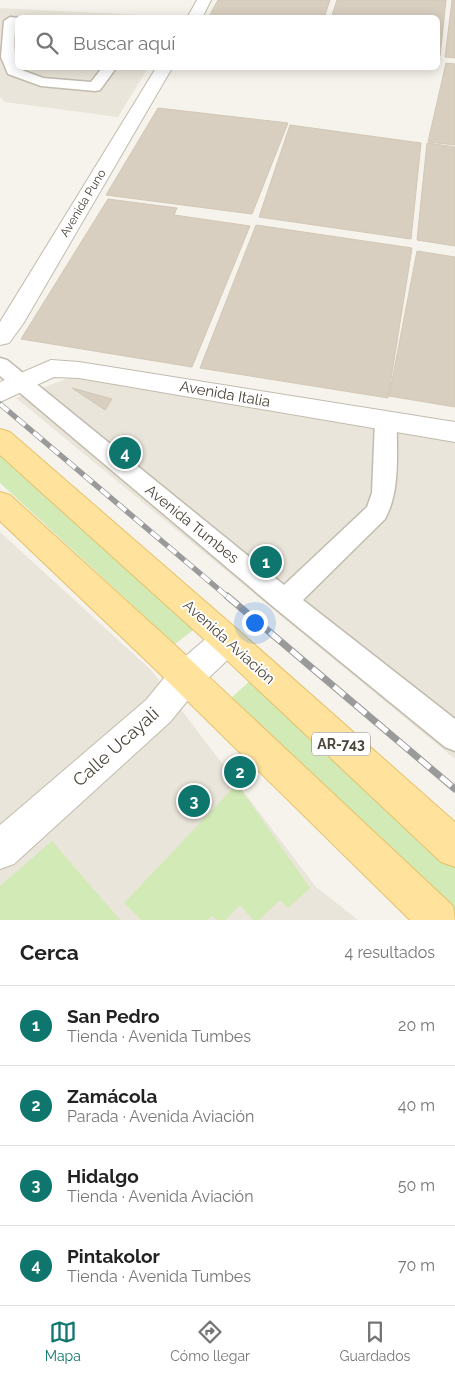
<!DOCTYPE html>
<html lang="es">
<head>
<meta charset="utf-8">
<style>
  body { margin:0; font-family:Raleway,sans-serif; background:#f6f6f6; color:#222 }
  .you { position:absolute; left:254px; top:622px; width:18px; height:18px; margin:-12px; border:4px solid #fff; border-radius:50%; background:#1a73e8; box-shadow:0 0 0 8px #1a73e833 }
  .badge { display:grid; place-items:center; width:32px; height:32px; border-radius:50%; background:#0f766e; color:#fff; font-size:16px; font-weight:700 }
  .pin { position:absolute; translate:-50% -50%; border:2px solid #fff; box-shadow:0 1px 5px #0006 }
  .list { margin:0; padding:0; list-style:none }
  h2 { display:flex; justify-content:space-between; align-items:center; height:65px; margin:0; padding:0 20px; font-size:21px }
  h2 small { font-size:16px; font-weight:400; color:#767676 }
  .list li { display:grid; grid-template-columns:32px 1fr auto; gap:15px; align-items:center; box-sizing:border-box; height:80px; padding:0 20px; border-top:1px solid #e0e0e0 }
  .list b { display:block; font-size:19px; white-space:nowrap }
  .list p { margin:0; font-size:16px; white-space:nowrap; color:#767676 }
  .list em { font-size:16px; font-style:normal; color:#767676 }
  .icon { flex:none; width:28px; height:28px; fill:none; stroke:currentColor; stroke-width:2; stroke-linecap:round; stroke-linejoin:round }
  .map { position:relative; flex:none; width:455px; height:920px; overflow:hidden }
  .search { position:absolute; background:#fff; box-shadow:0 2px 12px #0003; left:15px; right:15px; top:15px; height:55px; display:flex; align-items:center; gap:12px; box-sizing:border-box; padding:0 18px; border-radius:8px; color:#767676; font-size:19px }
  .sheet { height:385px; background:#fff }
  nav { display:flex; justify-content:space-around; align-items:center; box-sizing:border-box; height:70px; border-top:1px solid #e0e0e0; background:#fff; font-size:14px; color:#767676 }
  nav a { display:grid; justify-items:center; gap:2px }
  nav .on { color:#0f766e }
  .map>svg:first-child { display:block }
  .residential { fill:#eae5da }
  .green { fill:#d2eab5 }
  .building { fill:#d8cfc1; stroke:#d3c7b4 }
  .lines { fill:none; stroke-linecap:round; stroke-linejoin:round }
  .minor-casing { stroke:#c2bbae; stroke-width:3 }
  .tertiary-casing { stroke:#c2bbae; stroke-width:2 }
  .primary-casing { stroke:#e6c16a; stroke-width:2 }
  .minor { fill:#fff; fill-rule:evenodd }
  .tertiary { fill:#fff; fill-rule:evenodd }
  .primary { fill:#ffe39c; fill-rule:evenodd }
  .rail-far1-casing { stroke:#9a9a9a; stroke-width:5.5 }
  .rail-casing { stroke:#9a9a9a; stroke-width:7 }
  .rail-far1 { stroke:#fff; stroke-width:4; stroke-dasharray:11; stroke-linecap:butt }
  .rail { stroke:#fff; stroke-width:5; stroke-dasharray:14; stroke-linecap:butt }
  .labels { text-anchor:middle; stroke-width:4; stroke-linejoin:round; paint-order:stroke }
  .far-street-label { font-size:12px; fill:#4b4439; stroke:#fff }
  .shield { fill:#fff; stroke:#817c74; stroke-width:1 }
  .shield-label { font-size:14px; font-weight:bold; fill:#4b4439 }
  .street-label { font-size:15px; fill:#4b4439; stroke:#fff }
  .near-street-label { font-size:18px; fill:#4b4439; stroke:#fff }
</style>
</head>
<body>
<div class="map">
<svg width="455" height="920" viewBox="0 0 455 920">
  <rect width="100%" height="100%" fill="#f6f3ec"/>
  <g class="residential">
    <polygon points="0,8 180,17 18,18 18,68 148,68 118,117 5,102 0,97"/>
    <polygon points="79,374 455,437 455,759 16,398"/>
    <polygon points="0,532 151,670 316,887 358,920 0,920"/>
  </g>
  <g class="green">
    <polygon points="0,455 196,628 175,644 0,483"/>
    <polygon points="252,679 455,866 455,914 229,700"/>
    <polygon points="237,784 310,888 288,908 280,900 259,920 253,920 240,905 225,920 217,920 212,916 208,920 141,920 124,903"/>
    <polygon points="52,841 120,920 0,920 0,886"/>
  </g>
  <g class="building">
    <polygon points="218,0 330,0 324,18 208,18"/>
    <polygon points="337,0 446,0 440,56 438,56 438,18 331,18"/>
    <polygon points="452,0 455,0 455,58 445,57"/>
    <polygon points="446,63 455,64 455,145 428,142"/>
    <polygon points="158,108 288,123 252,214 106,195"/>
    <polygon points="290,125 421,143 411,239 259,217"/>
    <polygon points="427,143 455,147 455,246 417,240"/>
    <polygon points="108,199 177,208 174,215 250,226 192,367 21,339"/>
    <polygon points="256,225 412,248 388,398 200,368"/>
    <polygon points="417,251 455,257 455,407 389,396"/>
    <polygon points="72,388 112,399 105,410"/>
  </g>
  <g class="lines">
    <defs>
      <g id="minor">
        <path d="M10,17l9,1c-6,11 -6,37 0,51l24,9 48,4 11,-14h14l-16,22 -5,1 -54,-5 -33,-12 -7,-17 3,-36z"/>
        <path d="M0,358l7,2 277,225 83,-78 5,-14 3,-72 3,-5 8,-3 8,3 3,5c-1,33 4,68 -12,98l-82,81 152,119v32l-10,-4 -169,-138 -276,-233z"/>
      </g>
      <g id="tertiary">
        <polygon points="197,0 211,0 202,18 187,18"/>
        <polygon points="156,68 172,68 23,324 9,343 0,345 0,322"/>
        <polygon points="51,360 79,362 455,422 455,442 79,378 54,377 0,402 0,382"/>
        <polygon points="227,626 238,630 243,640 238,650 198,688 170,722 14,864 0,869 0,825 146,700 174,666 216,630"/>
      </g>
      <g id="primary">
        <polygon points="0,429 10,432 238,630 455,822 455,867 441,862 216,650 0,455"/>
        <polygon points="0,492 10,495 176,646 453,906 455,920 410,920 152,666 0,521"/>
      </g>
    </defs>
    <use href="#minor" class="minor-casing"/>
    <use href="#tertiary" class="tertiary-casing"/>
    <use href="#primary" class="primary-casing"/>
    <use href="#minor" class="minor"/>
    <use href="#tertiary" class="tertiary"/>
    <use href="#primary" class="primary"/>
    <defs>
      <polyline id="rail-far1" points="0,404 229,598"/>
      <polyline id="rail" points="227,596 455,789"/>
    </defs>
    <use href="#rail-far1" class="rail-far1-casing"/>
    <use href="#rail" class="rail-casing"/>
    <use href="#rail-far1" class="rail-far1"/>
    <use href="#rail" class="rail"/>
  </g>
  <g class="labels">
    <g class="far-street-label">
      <text transform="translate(83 203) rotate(-59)" y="4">Avenida Puno</text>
    </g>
    <rect class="shield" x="312" y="732.5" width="58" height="23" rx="4"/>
    <g class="shield-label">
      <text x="341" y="749">AR-743</text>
    </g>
    <g class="street-label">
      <text transform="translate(225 394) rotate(10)" y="5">Avenida Italia</text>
      <text transform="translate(192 524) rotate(39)" y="5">Avenida Tumbes</text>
      <text transform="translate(229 642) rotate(42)" y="5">Avenida Aviación</text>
    </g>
    <g class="near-street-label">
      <text transform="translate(116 747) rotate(-42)" y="6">Calle Ucayali</text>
    </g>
  </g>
</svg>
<div class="you"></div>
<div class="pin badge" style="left:266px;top:562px">1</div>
<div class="pin badge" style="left:240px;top:772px">2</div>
<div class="pin badge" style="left:194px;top:801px">3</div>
<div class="pin badge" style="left:125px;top:453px">4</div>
<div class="search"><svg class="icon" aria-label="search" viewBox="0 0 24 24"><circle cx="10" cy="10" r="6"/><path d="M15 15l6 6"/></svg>Buscar aquí</div>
</div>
<section class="sheet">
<h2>Cerca<small>4 resultados</small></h2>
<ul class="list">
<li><span class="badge">1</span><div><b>San Pedro</b><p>Tienda · Avenida Tumbes</p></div><em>20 m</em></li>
<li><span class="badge">2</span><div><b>Zamácola</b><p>Parada · Avenida Aviación</p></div><em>40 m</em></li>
<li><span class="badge">3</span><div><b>Hidalgo</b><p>Tienda · Avenida Aviación</p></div><em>50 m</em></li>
<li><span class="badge">4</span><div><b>Pintakolor</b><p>Tienda · Avenida Tumbes</p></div><em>70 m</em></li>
</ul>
</section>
<nav>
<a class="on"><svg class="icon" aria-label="map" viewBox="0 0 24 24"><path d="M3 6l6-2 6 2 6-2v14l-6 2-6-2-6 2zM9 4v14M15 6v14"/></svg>Mapa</a>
<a><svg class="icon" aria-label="directions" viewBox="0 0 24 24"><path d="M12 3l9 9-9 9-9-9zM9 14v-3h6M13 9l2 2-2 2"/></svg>Cómo llegar</a>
<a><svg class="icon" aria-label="saved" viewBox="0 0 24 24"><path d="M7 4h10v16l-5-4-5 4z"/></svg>Guardados</a>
</nav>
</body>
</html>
